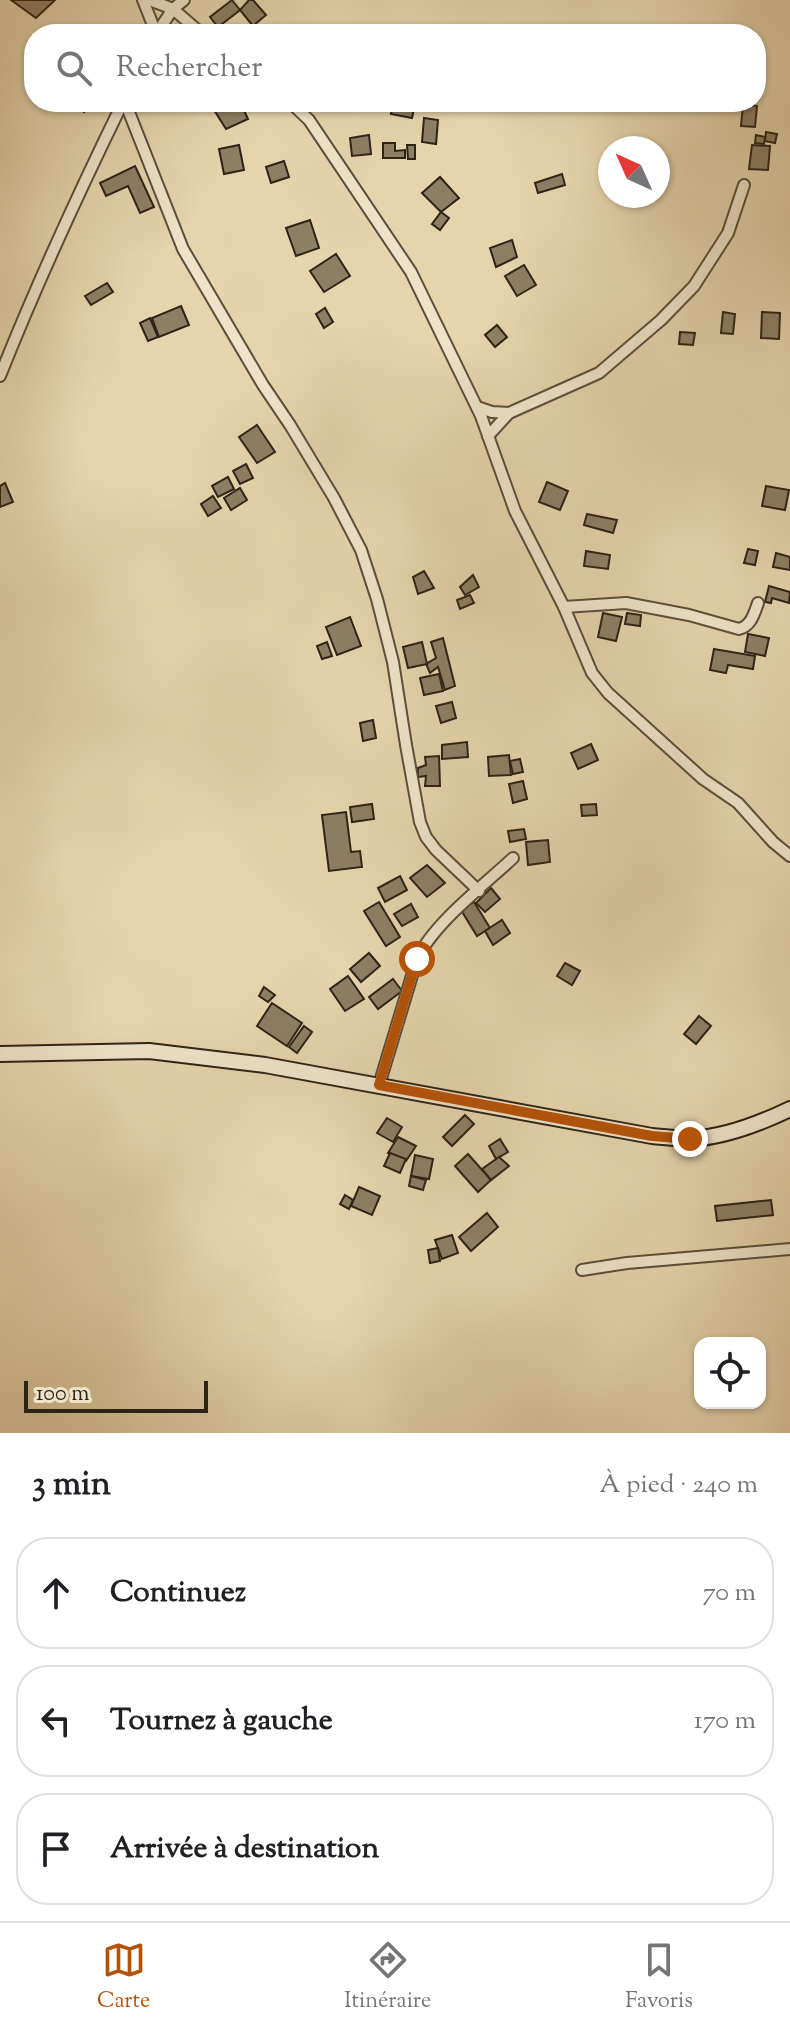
<!DOCTYPE html>
<html lang="fr">
<head>
<meta charset="utf-8">
<style>
  body { margin:0; font-family:"Sorts Mill Goudy",serif; background:#f6f6f6; color:#202124 }
  .controls { position:absolute; right:24px; bottom:24px; display:grid; overflow:hidden; border-radius:16px; box-shadow:0 2px 6px #0004 }
  .controls button { width:72px; height:72px; display:grid; place-items:center; padding:0; border:0; border-bottom:2px solid #e0e0e0; background:#fff; color:#202124; font:40px sans-serif }
  .compass { position:absolute; left:598px; top:136px; width:72px; height:72px; border-radius:50%; background:#fff; box-shadow:0 2px 6px #0004; rotate:315deg }
  .scale { position:absolute; left:24px; bottom:20px; width:184px; box-sizing:border-box; padding-left:8px; border:4px solid #2d2317; border-top:0; font-size:22px; line-height:28px; white-space:nowrap; color:#2d2317; -webkit-text-stroke:6px #eee3c9; paint-order:stroke }
  .stop { position:absolute; width:24px; height:24px; margin:-18px; border:6px solid #b45309; border-radius:50%; background:#fff }
  .stop.end { background:#b45309; border-color:#fff; box-shadow:0 2px 8px #0008 }
  .list { margin:0; padding:0; list-style:none }
  h2 { display:flex; justify-content:space-between; align-items:center; height:104px; margin:0; padding:0 32px; font-size:34px }
  h2 small { font-size:26px; font-weight:400; color:#757577 }
  .list li { display:grid; grid-template-columns:52px 1fr auto; gap:24px; align-items:center; box-sizing:border-box; height:112px; margin:0 16px 16px; padding:0 16px; border:2px solid #e0e0e0; border-radius:32px }
  .list b { display:block; font-size:30px; white-space:nowrap }
  .list em { font-size:26px; font-style:normal; color:#757577 }
  .icon { flex:none; width:44px; height:44px; fill:none; stroke:currentColor; stroke-width:2; stroke-linecap:round; stroke-linejoin:round }
  .map { position:relative; flex:none; width:790px; height:1433px; overflow:hidden }
  .search { position:absolute; background:#fff; box-shadow:0 2px 6px #0004; left:24px; right:24px; top:24px; height:88px; display:flex; align-items:center; gap:20px; box-sizing:border-box; padding:0 28px; border-radius:32px; color:#757577; font-size:30px }
  .sheet { height:488px; background:#fff }
  nav { display:flex; justify-content:space-around; align-items:center; box-sizing:border-box; height:112px; border-top:2px solid #e0e0e0; background:#fff; font-size:22px; color:#757577 }
  nav a { display:grid; justify-items:center; gap:4px }
  nav .on { color:#b45309 }
  .map>svg:first-child { display:block }
  .building { fill:#8d7f64; stroke:#2d2317; stroke-width:2 }
  .lines { fill:none; stroke-linecap:round; stroke-linejoin:round }
  .street-casing { stroke:#5b4f3c; stroke-width:14 }
  .secondary-casing { stroke:#2d2317; stroke-width:18 }
  .street { stroke:#eee3c9; stroke-width:10 }
  .secondary { stroke:#eee3c9; stroke-width:14 }
  .route { stroke:#b45309; stroke-width:10 }
</style>
</head>
<body>
<div class="map">
<svg width="790" height="1433" viewBox="0 0 790 1433">
  <rect width="100%" height="100%" fill="#e5d4ac"/>
  <filter id="stains"><feTurbulence type="fractalNoise" baseFrequency=".0025" numOctaves="4"/><feColorMatrix values="0 0 0 0 .2 0 0 0 0 .09 0 0 0 0 .02 0 0 0 .5 -.17"/></filter>
  <radialGradient id="worn" r=".72"><stop offset=".6" stop-color="#630" stop-opacity="0"/><stop offset="1" stop-color="#630" stop-opacity=".3"/></radialGradient>
  <g class="building">
    <polygon points="11,0 55,0 36,18"/>
    <polygon points="232,0 240,10 218,27 210,17"/>
    <polygon points="249,0 253,0 266,15 253,26 240,10"/>
    <polygon points="86,26 94,34 79,34 78,33"/>
    <polygon points="75,102 95,102 84,112"/>
    <polygon points="209,102 240,102 248,119 226,129"/>
    <polygon points="393,102 415,104 412,118 391,114"/>
    <polygon points="743,105 757,106 755,127 741,126"/>
    <polygon points="424,118 438,120 436,144 422,142"/>
    <polygon points="766,132 777,134 775,143 765,141"/>
    <polygon points="369,135 371,154 352,156 350,138"/>
    <polygon points="756,135 765,137 764,144 755,143"/>
    <polygon points="383,143 395,143 395,151 405,150 405,158 383,158"/>
    <polygon points="239,145 244,170 224,174 219,149"/>
    <polygon points="407,145 415,145 415,159 408,159"/>
    <polygon points="752,145 770,146 768,170 749,169"/>
    <polygon points="284,161 289,177 271,183 266,167"/>
    <polygon points="135,166 154,207 140,213 128,186 106,196 100,183"/>
    <polygon points="562,174 565,185 538,193 535,183"/>
    <polygon points="440,177 459,198 441,212 422,193"/>
    <polygon points="441,212 449,218 440,230 432,224"/>
    <polygon points="310,220 319,248 296,256 286,228"/>
    <polygon points="512,240 517,257 496,267 490,248"/>
    <polygon points="336,254 350,276 324,292 310,271"/>
    <polygon points="524,265 536,285 517,296 505,276"/>
    <polygon points="107,283 113,292 91,305 85,296"/>
    <polygon points="181,306 189,325 159,337 152,318"/>
    <polygon points="325,308 333,322 324,328 316,314"/>
    <polygon points="723,312 735,314 733,334 721,333"/>
    <polygon points="762,312 780,313 779,339 761,338"/>
    <polygon points="150,318 158,337 148,341 140,323"/>
    <polygon points="497,325 507,337 495,347 485,335"/>
    <polygon points="680,332 695,333 693,345 679,344"/>
    <polygon points="257,425 275,452 257,463 239,437"/>
    <polygon points="246,464 253,478 240,484 233,471"/>
    <polygon points="228,477 234,489 218,497 212,486"/>
    <polygon points="547,482 568,491 560,510 539,502"/>
    <polygon points="5,483 13,502 0,507 0,486"/>
    <polygon points="766,486 789,490 785,510 762,506"/>
    <polygon points="240,488 247,500 231,510 224,498"/>
    <polygon points="213,496 221,508 208,516 201,504"/>
    <polygon points="587,514 617,520 613,533 584,525"/>
    <polygon points="748,549 758,551 755,565 744,563"/>
    <polygon points="586,551 610,555 608,569 584,566"/>
    <polygon points="776,553 790,557 790,570 773,567"/>
    <polygon points="424,571 434,588 418,594 413,577"/>
    <polygon points="473,575 479,587 465,595 460,587"/>
    <polygon points="769,586 790,592 789,603 772,598 771,603 765,602"/>
    <polygon points="470,595 474,603 460,609 457,600"/>
    <polygon points="603,613 622,617 616,641 598,637"/>
    <polygon points="627,613 641,615 640,626 625,624"/>
    <polygon points="350,617 361,646 337,655 326,627"/>
    <polygon points="748,634 769,638 765,656 745,652"/>
    <polygon points="443,638 455,686 445,690 438,667 430,673 426,664 436,658 431,642"/>
    <polygon points="327,642 332,656 322,659 317,646"/>
    <polygon points="422,642 427,664 408,668 403,647"/>
    <polygon points="714,649 755,656 753,669 728,665 726,673 710,670"/>
    <polygon points="439,674 443,691 424,695 420,678"/>
    <polygon points="452,702 456,718 441,723 436,706"/>
    <polygon points="373,720 376,738 363,741 360,723"/>
    <polygon points="467,742 468,757 442,759 442,745"/>
    <polygon points="591,744 598,760 578,769 571,753"/>
    <polygon points="509,755 511,775 489,776 488,757"/>
    <polygon points="439,756 440,786 425,786 426,776 418,777 418,768 426,765 425,757"/>
    <polygon points="520,759 523,772 513,774 510,761"/>
    <polygon points="523,781 527,799 513,803 509,784"/>
    <polygon points="372,804 374,819 352,822 350,807"/>
    <polygon points="596,804 597,815 582,816 581,805"/>
    <polygon points="346,812 351,852 360,851 362,867 329,871 322,815"/>
    <polygon points="524,829 526,839 510,842 508,831"/>
    <polygon points="548,840 550,862 528,865 526,842"/>
    <polygon points="427,865 445,883 427,897 410,878"/>
    <polygon points="400,876 407,890 385,902 378,888"/>
    <polygon points="491,888 500,899 485,912 476,903"/>
    <polygon points="379,902 400,937 386,946 364,911"/>
    <polygon points="474,902 490,928 477,936 461,910"/>
    <polygon points="411,904 418,917 402,926 394,914"/>
    <polygon points="502,920 510,933 493,945 485,931"/>
    <polygon points="369,953 380,966 361,982 350,969"/>
    <polygon points="565,963 580,971 572,985 557,976"/>
    <polygon points="348,976 364,999 345,1011 330,989"/>
    <polygon points="393,979 402,991 378,1009 369,997"/>
    <polygon points="264,987 275,995 268,1002 259,996"/>
    <polygon points="272,1003 302,1023 287,1046 257,1026"/>
    <polygon points="699,1016 711,1026 696,1044 684,1034"/>
    <polygon points="304,1026 312,1032 297,1053 289,1047"/>
    <polygon points="465,1115 474,1124 452,1146 443,1137"/>
    <polygon points="387,1118 402,1127 393,1142 377,1133"/>
    <polygon points="398,1137 416,1146 406,1161 388,1153"/>
    <polygon points="500,1139 508,1152 496,1159 489,1146"/>
    <polygon points="390,1153 406,1159 400,1173 384,1166"/>
    <polygon points="468,1154 491,1180 478,1192 455,1166"/>
    <polygon points="415,1155 433,1159 429,1179 411,1176"/>
    <polygon points="499,1157 509,1166 491,1180 482,1169"/>
    <polygon points="411,1176 426,1180 423,1190 409,1186"/>
    <polygon points="359,1187 380,1196 372,1215 351,1206"/>
    <polygon points="345,1195 353,1200 349,1209 340,1204"/>
    <polygon points="771,1200 773,1215 717,1221 715,1206"/>
    <polygon points="487,1213 498,1227 471,1251 459,1237"/>
    <polygon points="452,1235 458,1253 442,1259 435,1240"/>
    <polygon points="438,1248 440,1261 430,1263 428,1250"/>
  </g>
  <g class="lines">
    <defs>
      <g id="street">
        <polyline points="143,0 156,33"/>
        <polyline points="150,0 173,9 202,34"/>
        <polyline points="156,34 173,9 184,0"/>
        <polyline points="125,102 183,249 263,385 290,425 334,498 361,550 377,599 393,662 406,745 420,822 426,837 436,850 479,891"/>
        <polyline points="290,102 309,120 411,272 481,416 515,511 564,607 592,673 608,693 703,779 738,803 773,842 790,856"/>
        <path d="M0,376c37,-93 79,-184 123,-274"/>
        <polyline points="477,407 492,412 509,413"/>
        <polyline points="488,436 509,413 599,373 661,320 694,286 728,233 744,185"/>
        <path d="M564,607l62,-4 63,12 50,14c12,-3 15,-15 19,-26"/>
        <path d="M379,1085l38,-126c17,-36 66,-73 96,-101"/>
        <polyline points="582,1270 627,1263 790,1249"/>
      </g>
      <path id="secondary" d="M0,1054l149,-3 116,14 387,71c12,1 26,3 39,3 34,-2 68,-15 99,-30"/>
    </defs>
    <use href="#street" class="street-casing"/>
    <use href="#secondary" class="secondary-casing"/>
    <use href="#street" class="street"/>
    <use href="#secondary" class="secondary"/>
  </g>
  <g class="lines">
    <polyline class="route" points="417,959 379,1085 652,1136 690,1139"/>
  </g>
  <rect width="100%" height="100%" filter="url(#stains)"/>
  <rect width="100%" height="100%" fill="url(#worn)"/>
</svg>
<div class="controls">
<button><svg class="icon" aria-label="locate" viewBox="0 0 24 24"><circle cx="12" cy="12" r="6"/><path d="M12 2v4M12 18v4M2 12h4M18 12h4"/></svg></button>
</div>
<svg class="compass" viewBox="-18 -18 36 36"><path d="M0-13l5 13h-10z" fill="#e53935"/><path d="M0 13l5-13h-10z" fill="#757577"/></svg>
<div class="scale">100 m</div>
<div class="stop" style="left:417px;top:959px"></div>
<div class="stop end" style="left:690px;top:1139px"></div>
<div class="search"><svg class="icon" aria-label="search" viewBox="0 0 24 24"><circle cx="10" cy="10" r="6"/><path d="M15 15l6 6"/></svg>Rechercher</div>
</div>
<section class="sheet">
<h2>3 min<small>À pied · 240 m</small></h2>
<ul class="list">
<li><svg class="icon" aria-label="ahead" viewBox="0 0 24 24"><path d="M12 20V5M6 11l6-6 6 6"/></svg><div><b>Continuez</b></div><em>70 m</em></li>
<li><svg class="icon" aria-label="left" viewBox="0 0 24 24"><path d="M17 20v-9H6M10 6l-5 5 5 5"/></svg><div><b>Tournez à gauche</b></div><em>170 m</em></li>
<li><svg class="icon" aria-label="arrive" viewBox="0 0 24 24"><path d="M6 21V4h12l-3 4 3 4H6"/></svg><div><b>Arrivée à destination</b></div></li>
</ul>
</section>
<nav>
<a class="on"><svg class="icon" aria-label="map" viewBox="0 0 24 24"><path d="M3 6l6-2 6 2 6-2v14l-6 2-6-2-6 2zM9 4v14M15 6v14"/></svg>Carte</a>
<a><svg class="icon" aria-label="directions" viewBox="0 0 24 24"><path d="M12 3l9 9-9 9-9-9zM9 14v-3h6M13 9l2 2-2 2"/></svg>Itinéraire</a>
<a><svg class="icon" aria-label="saved" viewBox="0 0 24 24"><path d="M7 4h10v16l-5-4-5 4z"/></svg>Favoris</a>
</nav>
</body>
</html>
